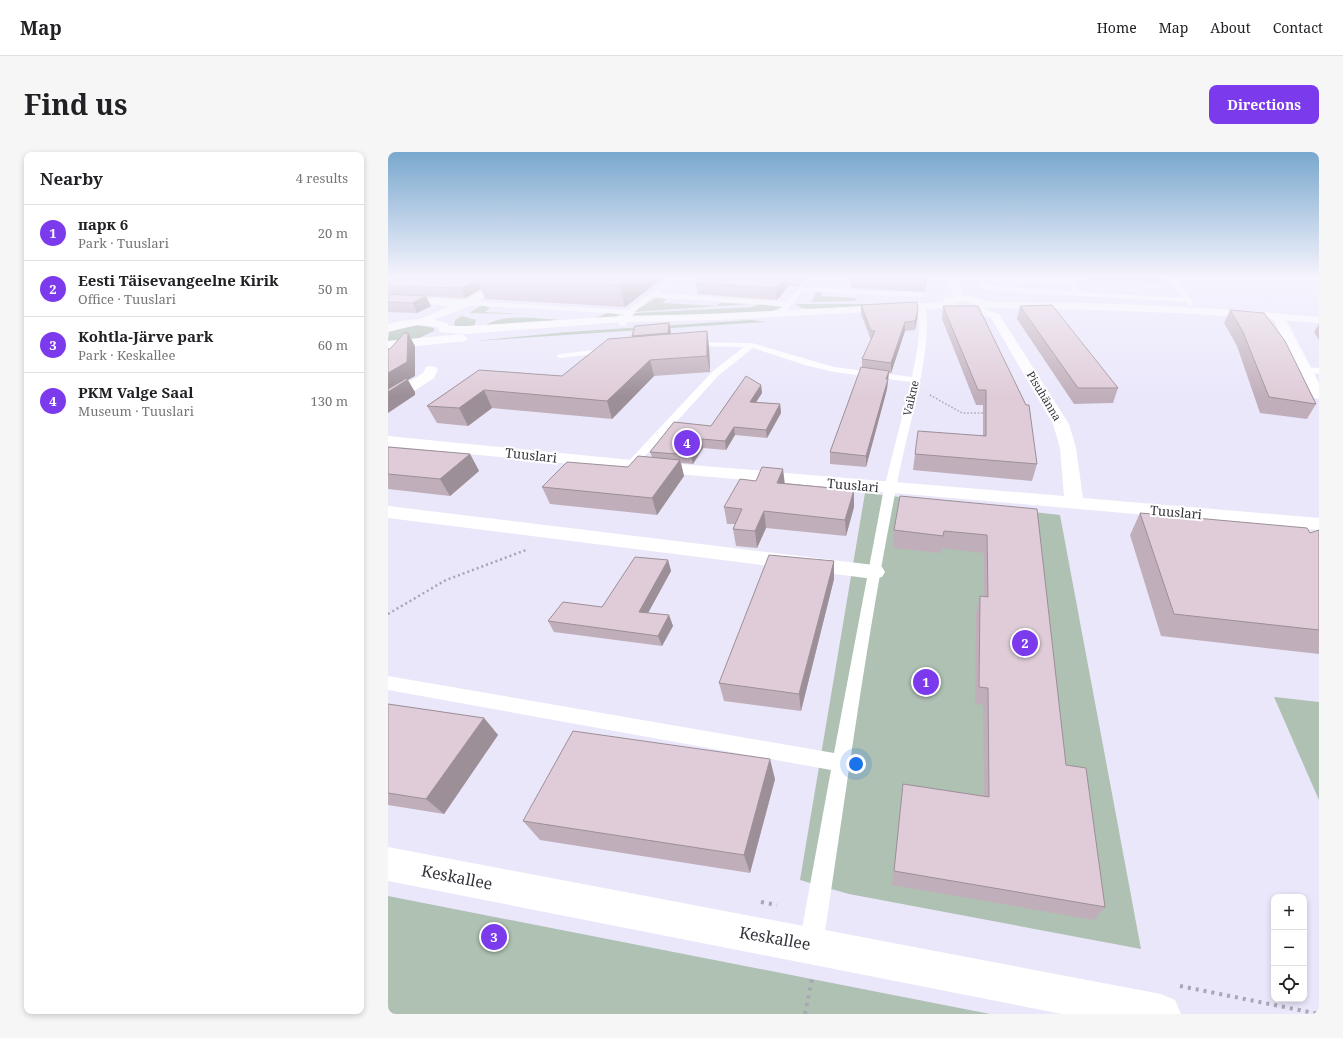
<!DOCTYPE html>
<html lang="en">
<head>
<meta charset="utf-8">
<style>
  body { margin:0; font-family:"Noto Serif",serif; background:#f6f6f6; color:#202124 }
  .controls { position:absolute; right:12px; bottom:12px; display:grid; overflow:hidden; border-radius:8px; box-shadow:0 2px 6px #0003 }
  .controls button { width:36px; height:36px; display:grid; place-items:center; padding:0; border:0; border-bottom:1px solid #e0e0e0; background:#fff; color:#202124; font:20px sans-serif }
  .you { position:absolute; left:468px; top:612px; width:14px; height:14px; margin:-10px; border:3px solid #fff; border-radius:50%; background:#1a73e8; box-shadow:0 0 0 6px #1a73e833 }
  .badge { display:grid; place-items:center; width:26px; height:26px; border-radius:50%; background:#7c3aed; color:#fff; font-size:13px; font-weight:700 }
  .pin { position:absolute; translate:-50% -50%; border:2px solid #fff; box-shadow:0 1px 4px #0006 }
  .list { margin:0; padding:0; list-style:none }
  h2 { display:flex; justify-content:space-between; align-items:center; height:52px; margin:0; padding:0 16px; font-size:17px }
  h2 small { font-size:13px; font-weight:400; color:#757577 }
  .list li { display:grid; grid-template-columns:26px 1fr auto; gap:12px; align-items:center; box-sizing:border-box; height:56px; padding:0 16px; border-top:1px solid #e0e0e0 }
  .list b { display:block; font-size:15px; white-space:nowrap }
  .list p { margin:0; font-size:13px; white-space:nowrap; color:#757577 }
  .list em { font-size:13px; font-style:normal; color:#757577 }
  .icon { flex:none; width:22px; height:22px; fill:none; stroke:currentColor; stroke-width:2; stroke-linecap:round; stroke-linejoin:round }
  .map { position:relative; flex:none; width:931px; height:862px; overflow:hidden; border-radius:8px }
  header { display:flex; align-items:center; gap:24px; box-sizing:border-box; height:56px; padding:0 20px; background:#fff; border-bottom:1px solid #e0e0e0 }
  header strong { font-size:19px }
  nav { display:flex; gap:22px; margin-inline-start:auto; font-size:14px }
  .intro { display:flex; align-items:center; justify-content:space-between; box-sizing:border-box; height:96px; padding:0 24px }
  h1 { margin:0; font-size:28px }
  .button { padding:10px 18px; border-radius:8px; background:#7c3aed; color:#fff; font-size:14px; font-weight:700 }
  main { display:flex; gap:24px; padding:0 24px }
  aside { flex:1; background:#fff; border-radius:8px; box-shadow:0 2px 6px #0003 }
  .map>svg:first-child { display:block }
  .green { fill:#afc1b2 }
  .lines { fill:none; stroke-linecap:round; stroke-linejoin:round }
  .path-far2 { stroke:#a8a5b5; stroke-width:1.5; stroke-dasharray:1.5 2; stroke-linecap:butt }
  .path-far1 { stroke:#a8a5b5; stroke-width:2.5; stroke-dasharray:2 3; stroke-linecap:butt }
  .path { stroke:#a8a5b5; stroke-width:4; stroke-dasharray:3 5; stroke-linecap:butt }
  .service { fill:#fff; fill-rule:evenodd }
  .minor { fill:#fff; fill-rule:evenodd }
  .secondary { fill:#fff; fill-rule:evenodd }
  .wall { fill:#c0afba }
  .shaded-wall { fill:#9c8f97 }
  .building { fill:#dfccd8; stroke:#9c8f97 }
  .labels { text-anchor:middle; stroke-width:4; stroke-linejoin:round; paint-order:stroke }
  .far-street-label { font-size:11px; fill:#36353d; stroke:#fff }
  .street-label { font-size:13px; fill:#36353d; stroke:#fff }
  .near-street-label { font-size:16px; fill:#36353d; stroke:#fff }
</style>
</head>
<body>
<header>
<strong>Map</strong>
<nav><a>Home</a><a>Map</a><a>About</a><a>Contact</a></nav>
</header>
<div class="intro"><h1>Find us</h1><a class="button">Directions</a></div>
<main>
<aside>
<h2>Nearby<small>4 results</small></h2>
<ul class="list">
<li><span class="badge">1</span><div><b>парк 6</b><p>Park · Tuuslari</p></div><em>20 m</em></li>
<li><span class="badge">2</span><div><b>Eesti Täisevangeelne Kirik</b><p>Office · Tuuslari</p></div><em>50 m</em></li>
<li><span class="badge">3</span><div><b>Kohtla-Järve park</b><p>Park · Keskallee</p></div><em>60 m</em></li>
<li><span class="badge">4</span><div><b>PKM Valge Saal</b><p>Museum · Tuuslari</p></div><em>130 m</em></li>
</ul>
</aside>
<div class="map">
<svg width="931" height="862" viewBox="0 0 931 862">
  <rect width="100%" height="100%" fill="#eae7fb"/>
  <g class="green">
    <polygon points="429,139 433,140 434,144 470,146 466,149 423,150"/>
    <polygon points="267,146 279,147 275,151 328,154 332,151 361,152 246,160"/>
    <polygon points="371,152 394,155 384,159 246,165 245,163 247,161 365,155"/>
    <polygon points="407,152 496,152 497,153 426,157 414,156"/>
    <polygon points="94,153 102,156 97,160 136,162 81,161"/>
    <path d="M219,161l13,1 -6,4 -10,2 -123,8c32,-25 93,5 126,-15z"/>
    <polygon points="74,164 88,168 86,174 70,175 66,173 67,168"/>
    <polygon points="363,168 377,170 87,189 179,180"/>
    <polygon points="31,173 46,176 46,179 29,187 0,189 1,179"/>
    <polygon points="477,341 672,363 753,797 461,742 412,728"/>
    <polygon points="887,545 931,550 931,648 886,545"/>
    <polygon points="0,744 602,862 0,862"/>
  </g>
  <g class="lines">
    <polyline class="path-far2" points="542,243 574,261 597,261"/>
    <polyline class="path-far1" points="0,462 58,428 138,398"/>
    <g class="path">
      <polyline points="373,750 389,753"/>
      <polyline points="792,834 931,862"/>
      <polyline points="417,862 424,827"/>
    </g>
    <g class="service">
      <path d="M565,124l120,4 3,2 3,10 104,6 -16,-22h6l21,28 -3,2 -5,-4 -202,-12 -3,-2 -3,-8 -27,-1 -1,-1zM596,128l86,4 2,7 -85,-5z"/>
      <path d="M280,129l3,2 -1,1 -12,9 128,9 14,-15 122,6 3,2 -3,2 -120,-6 -19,24h-3l-4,-2 7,-7 -130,-9c-12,8 -21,16 -28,29h-3l-4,-2 6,-10 -157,-9 -3,-2 3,-2 161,9z"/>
      <path d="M533,153l4,2c4,17 1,35 -1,52 -7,44 -20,86 -28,130 -30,151 -50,304 -73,456l-4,8 -8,4 -8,-4 -4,-8 32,-175 -443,-80v-14l446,77 50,-265 27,-106 -77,-10 -29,-7 -52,-17 -34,27 -84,92 -4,1 -6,-3 88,-94 31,-24 -53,-1h-3v-4l64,1 82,24 78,10c4,-22 11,-48 5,-70z"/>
      <polygon points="222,196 226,198 225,200 172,206 168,204 172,202"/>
      <polygon points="916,215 931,216 931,222 913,220 913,216"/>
    </g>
    <g class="minor">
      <polygon points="122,124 135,124 81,154 33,173 29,172 27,170 29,168 63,154 0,150 0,144 76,148"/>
      <polygon points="560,124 570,124 575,146 574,148 570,149 565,146"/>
      <polygon points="589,155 611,162 681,272 688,296 695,346 931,366 931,378 243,318 0,294 0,284 243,308 676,344 672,296 665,272 603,166 585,160 583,158"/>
      <polygon points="890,161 896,164 931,231 931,247 926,246 909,218 884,164"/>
      <polygon points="43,214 48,215 50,218 46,226 5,253 0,254 0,243 35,221 38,215"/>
      <polygon points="0,354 486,413 494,415 497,420 494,425 486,427 0,366"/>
      <polygon points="0,695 773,842 787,848 793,862 674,862 0,729"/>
    </g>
    <g class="secondary">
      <path d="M576,143l15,3 7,4c111,0 222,5 333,15v6c-111,-10 -221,-14 -332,-15 -12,9 -30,8 -42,0l-229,12 -94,2 -156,12 -26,-2 -2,-5 -22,-2 -28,7v-8c20,-5 39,-8 59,-1l2,3h17l156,-10 94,-2 227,-12 3,-4zM576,149l13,4 -11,3 -13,-4z"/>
      <polygon points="74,182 80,186 78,189 0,197 0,189"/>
    </g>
  </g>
  <g class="wall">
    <polygon points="0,124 273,124 274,127 237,155 97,147 93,137 77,146 32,144 43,154 29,161 0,160"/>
    <polygon points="315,124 417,124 410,135 400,134 389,148 310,142 308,131"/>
    <polygon points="540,124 536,140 463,136 463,125"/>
    <polygon points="673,124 777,124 774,131 680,126 679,124"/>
    <polygon points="473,153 530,158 529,167 527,178 517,179 503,221 501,221 499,237 478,315 442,312 442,300 474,215 474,207 483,188 473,162"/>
    <polygon points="555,154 649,312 644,329 525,318 527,302 595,284 595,253 588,253 554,167"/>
    <polygon points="632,154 730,236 725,251 686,252 629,167"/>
    <polygon points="842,158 928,252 919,267 872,261 849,194 836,171"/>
    <polygon points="931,172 931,188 926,180"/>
    <polygon points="319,179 321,195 322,220 266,224 224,267 104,256 80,274 49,271 39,254 91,218 174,224 244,185 244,184 283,180 283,182"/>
    <polygon points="373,233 374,241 368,250 392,252 393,261 379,286 347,283 338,298 315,296 305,312 293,311 296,324 269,363 162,352 154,335 240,315 264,305 262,300 323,274"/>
    <polygon points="0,295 82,302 91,319 62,344 0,337"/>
    <polygon points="397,331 466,338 466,355 458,384 378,376 369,396 348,394 345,377 347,372 339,372 336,355"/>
    <polygon points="649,357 678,613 717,755 706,768 504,733 515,632 596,644 595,553 587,552 588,461 592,444 596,444 596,401 553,396 553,401 505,396 506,378"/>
    <polygon points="752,361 922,381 931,378 931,502 773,484 742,383"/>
    <polygon points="280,408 283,419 260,461 281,463 285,474 274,494 166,480 160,469 214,455"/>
    <polygon points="446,409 446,427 413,559 336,549 331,531"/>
    <polygon points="0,552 96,566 110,583 56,662 0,653"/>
    <polygon points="387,627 362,721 152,688 135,669"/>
  </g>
  <g class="shaded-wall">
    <polygon points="244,124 273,124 274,127 237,155 231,133"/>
    <polygon points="399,124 400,134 389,148 388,136"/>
    <polygon points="409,124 417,124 410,135"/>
    <polygon points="538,124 540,124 536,140 537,129"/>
    <polygon points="89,128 93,137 77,146 73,136"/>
    <polygon points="38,144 43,154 29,161 24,151"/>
    <polygon points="530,158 529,167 527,178 527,169"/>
    <polygon points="517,170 517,179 503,221 503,211"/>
    <polygon points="281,171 283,180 282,190 246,194 244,184"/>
    <polygon points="319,179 321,195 322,220 319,204"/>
    <polygon points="20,181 27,194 27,224 20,228 27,240 27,243 0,261 0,221"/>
    <polygon points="262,208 266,224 224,267 219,249"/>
    <polygon points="501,219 499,237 478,315 478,304 498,227"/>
    <polygon points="373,233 374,241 363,258 362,250"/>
    <polygon points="96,238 104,256 80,274 71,256"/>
    <polygon points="392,252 393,261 379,286 378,278"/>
    <polygon points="346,275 347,283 338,298 337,289"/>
    <polygon points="314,287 315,296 305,312 303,303"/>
    <polygon points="82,302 91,319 62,344 52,327"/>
    <polygon points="292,308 296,324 269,363 264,346"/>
    <polygon points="395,317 397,333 389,331"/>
    <polygon points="466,338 466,355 458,384 457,368"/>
    <polygon points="376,359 378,376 369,396 367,379"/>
    <polygon points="280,408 283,419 255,470 251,460"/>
    <polygon points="446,409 446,427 413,559 411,542"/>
    <polygon points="281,463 285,474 274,494 270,484"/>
    <polygon points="96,566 110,583 56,662 38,647"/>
    <polygon points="382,607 387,627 362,721 356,703"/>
  </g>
  <g class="building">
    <polygon points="0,124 91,124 88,125 89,128 73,136 0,134"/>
    <polygon points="91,124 244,124 231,133 88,125"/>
    <polygon points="315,124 399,124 388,136 308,131"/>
    <polygon points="464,124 538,124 537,129 463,125"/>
    <polygon points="0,142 38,144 24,151 0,150"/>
    <polygon points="529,150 530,158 527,169 517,170 503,211 474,207 487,179 483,179 473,153"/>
    <polygon points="664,153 730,236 690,236 632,154"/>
    <polygon points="555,154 590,154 638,253 641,253 649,312 527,302 530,279 598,284 598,238 590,238"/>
    <polygon points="842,158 876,161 897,189 928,252 881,245 855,180"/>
    <polygon points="281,171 280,181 244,184 247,174"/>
    <polygon points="319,179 319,204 262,208 219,249 96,238 71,256 39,254 91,218 174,224 220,187"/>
    <polygon points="16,181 20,181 19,210 0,221 0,197 2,197"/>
    <polygon points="473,215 501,219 498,227 500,227 478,304 442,300"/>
    <polygon points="358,224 373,233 362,250 392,252 378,278 346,275 337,289 314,287 303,303 262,300 286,270 323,274"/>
    <polygon points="19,226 19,228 0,240 0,237"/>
    <polygon points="0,295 82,302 52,327 0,322"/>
    <polygon points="250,304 292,308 264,346 154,335 179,310 240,315"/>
    <polygon points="374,315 395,317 389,331 466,338 457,368 376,359 367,379 345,377 354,357 336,355 352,327 368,329"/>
    <polygon points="512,344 649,357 678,613 698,616 717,755 506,719 515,632 601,645 600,536 591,535 592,444 600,445 599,383 556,379 555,384 506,378"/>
    <polygon points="752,361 919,376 922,381 931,378 931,478 786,462"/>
    <polygon points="381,403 446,409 411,542 331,531"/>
    <polygon points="247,405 280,408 251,460 281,463 270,484 160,469 175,450 214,455"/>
    <polygon points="0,552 96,566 38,647 0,641"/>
    <polygon points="185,579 382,607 356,703 135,669"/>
  </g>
  <linearGradient id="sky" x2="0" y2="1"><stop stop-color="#79a8ce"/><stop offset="0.51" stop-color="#f6f4fd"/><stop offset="1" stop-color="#f6f4fd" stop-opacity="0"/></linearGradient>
  <rect width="931" height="245" fill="url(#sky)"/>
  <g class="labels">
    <g class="far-street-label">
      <text transform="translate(656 244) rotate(59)" y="4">Pisuhänna</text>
      <text transform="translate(523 246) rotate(-77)" y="4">Vaikne</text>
    </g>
    <g class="street-label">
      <text transform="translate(143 303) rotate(6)" y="5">Tuuslari</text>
      <text transform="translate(465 333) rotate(5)" y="5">Tuuslari</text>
      <text transform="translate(788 360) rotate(5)" y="5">Tuuslari</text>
    </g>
    <g class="near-street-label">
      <text transform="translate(69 725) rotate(11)" y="6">Keskallee</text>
      <text transform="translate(387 786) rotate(10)" y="6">Keskallee</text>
    </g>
  </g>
</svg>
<div class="controls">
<button>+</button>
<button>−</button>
<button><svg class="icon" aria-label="locate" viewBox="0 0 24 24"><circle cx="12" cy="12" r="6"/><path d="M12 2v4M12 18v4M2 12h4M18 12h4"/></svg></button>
</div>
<div class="you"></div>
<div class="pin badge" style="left:538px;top:530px">1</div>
<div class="pin badge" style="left:637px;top:491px">2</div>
<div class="pin badge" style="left:106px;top:785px">3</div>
<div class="pin badge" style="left:299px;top:291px">4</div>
</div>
</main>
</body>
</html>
